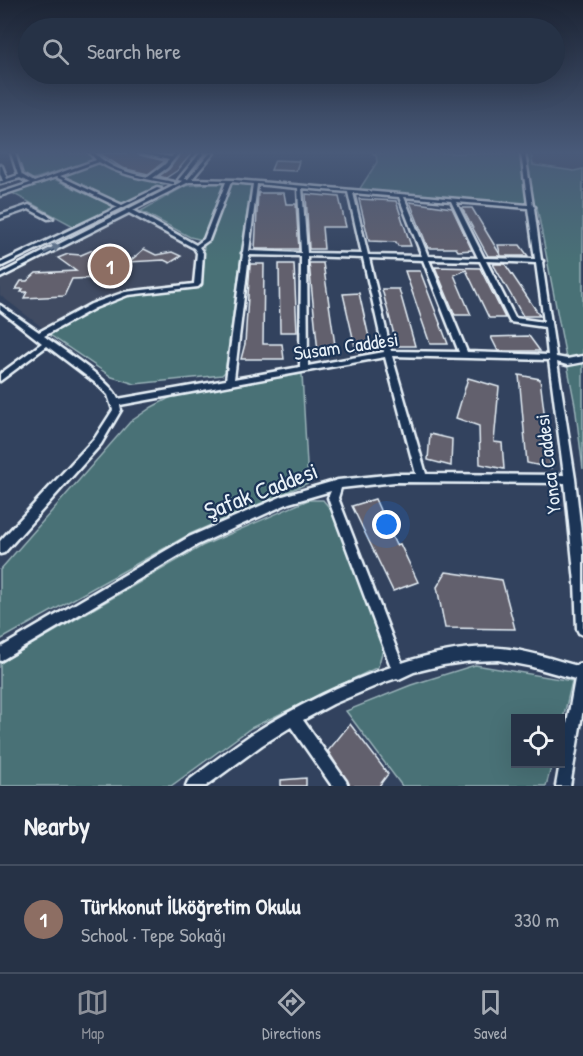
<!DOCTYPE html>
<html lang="en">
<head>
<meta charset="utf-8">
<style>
  body { margin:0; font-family:"Patrick Hand",sans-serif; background:#323e51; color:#f1f3f6 }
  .controls { position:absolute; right:18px; bottom:18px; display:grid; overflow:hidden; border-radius:0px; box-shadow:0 6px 24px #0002 }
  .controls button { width:54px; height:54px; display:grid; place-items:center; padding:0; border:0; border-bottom:2px solid #424d5f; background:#263246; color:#f1f3f6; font:30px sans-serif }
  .you { position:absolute; left:387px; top:525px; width:21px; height:21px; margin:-15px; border:4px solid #fff; border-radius:50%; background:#1a73e8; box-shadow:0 0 0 9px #1a73e833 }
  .badge { display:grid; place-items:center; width:39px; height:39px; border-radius:50%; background:#8c9099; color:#fff; font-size:20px; font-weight:700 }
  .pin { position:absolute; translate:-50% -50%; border:3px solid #fff; box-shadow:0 2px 6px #0006 }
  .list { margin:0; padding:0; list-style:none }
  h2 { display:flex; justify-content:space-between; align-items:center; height:78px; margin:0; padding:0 24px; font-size:26px }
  h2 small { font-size:20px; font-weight:400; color:#a4aab3 }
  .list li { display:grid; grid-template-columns:39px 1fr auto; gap:18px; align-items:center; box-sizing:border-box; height:108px; padding:0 24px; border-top:2px solid #424d5f }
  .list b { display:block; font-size:22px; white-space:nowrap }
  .list p { margin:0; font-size:20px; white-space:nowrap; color:#a4aab3 }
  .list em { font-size:20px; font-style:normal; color:#a4aab3 }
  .icon { flex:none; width:33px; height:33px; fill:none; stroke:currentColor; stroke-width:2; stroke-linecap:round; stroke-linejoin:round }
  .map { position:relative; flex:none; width:583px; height:786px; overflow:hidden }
  .search { position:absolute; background:#263246; box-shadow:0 6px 24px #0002; left:18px; right:18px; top:18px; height:66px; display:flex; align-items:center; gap:15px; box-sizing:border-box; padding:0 21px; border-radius:33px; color:#a4aab3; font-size:22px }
  .sheet { height:186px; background:#263246 }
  nav { display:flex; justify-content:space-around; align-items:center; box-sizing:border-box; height:84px; border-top:2px solid #424d5f; background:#263246; font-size:16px; color:#a4aab3 }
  nav a { display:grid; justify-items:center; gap:3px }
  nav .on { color:#8c9099 }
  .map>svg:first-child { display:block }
  .built { fill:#404b62 }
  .green { fill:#487176; stroke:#98b1b7; stroke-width:1.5 }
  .building { fill:#62606d; stroke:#e8f1f8; stroke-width:1.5 }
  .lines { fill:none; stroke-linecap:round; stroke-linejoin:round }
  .minor-casing { stroke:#e8f1f8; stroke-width:5 }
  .minor { fill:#1d3557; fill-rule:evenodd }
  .oneway { fill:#64778f }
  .labels { text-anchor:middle; stroke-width:4.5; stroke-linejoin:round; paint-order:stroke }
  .street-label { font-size:20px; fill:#e8f1f8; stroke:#1d3557 }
  .near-street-label { font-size:24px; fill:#e8f1f8; stroke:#1d3557 }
</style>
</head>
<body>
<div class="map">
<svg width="583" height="786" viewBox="0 0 583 786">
  <rect width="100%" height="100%" fill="#32425e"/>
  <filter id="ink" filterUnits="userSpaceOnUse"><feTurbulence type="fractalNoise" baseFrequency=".0167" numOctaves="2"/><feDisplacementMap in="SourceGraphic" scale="12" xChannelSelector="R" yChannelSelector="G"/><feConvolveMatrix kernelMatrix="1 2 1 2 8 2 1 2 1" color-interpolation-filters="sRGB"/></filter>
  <g filter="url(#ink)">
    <g class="built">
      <polygon points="531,153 583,153 583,169 574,171 533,165"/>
      <polygon points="127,216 133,216 188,244 190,251 195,251 192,285 138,288 117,294 69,313 43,328 0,295 0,280"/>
    </g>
    <g class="green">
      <polygon points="15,153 89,153 95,160 30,180 22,175"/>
      <polygon points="372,153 531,153 533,165 574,171 583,169 583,469 575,405 537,207 359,190 377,162 376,155"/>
      <polygon points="97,162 117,171 165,185 125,203 111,201 61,177"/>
      <polygon points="54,179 117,208 75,227 12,193"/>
      <polygon points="226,182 203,240 190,237 141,211 185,186"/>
      <polygon points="232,183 251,185 225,372 222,375 135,384 112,377 47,333 97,306 136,292 196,289 201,285 204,246"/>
      <polygon points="302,374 308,483 190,534 0,640 0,570 130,422 152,407 175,395"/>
      <polygon points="308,500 323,500 332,511 383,649 378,667 251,728 171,786 0,786 0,663 202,546"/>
      <polygon points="475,665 572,681 561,728 560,718 516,718 516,764 552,764 546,786 402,786 346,711 411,685"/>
    </g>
    <g class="building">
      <polygon points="99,153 137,153 165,161 148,174 122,168"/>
      <polygon points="181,153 192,153 178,170 166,178 159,176 169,169"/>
      <polygon points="275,160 299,161 296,171 271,170"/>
      <polygon points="258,193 284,193 286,204 296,204 299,249 255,249"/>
      <polygon points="306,194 339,197 346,227 322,227 324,249 309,249"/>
      <polygon points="359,199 396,201 411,246 398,246 396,242 369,241"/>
      <polygon points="410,202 452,208 472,250 458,251 456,248 428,248"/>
      <polygon points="462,208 472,208 501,256 488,256"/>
      <polygon points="498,245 520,245 528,256 501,256"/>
      <polygon points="102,246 126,259 124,266 98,278 72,279 64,296 24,298 27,292 21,292 23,289 16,289 21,281 27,281 36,273 76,271 58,258 68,254 81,255"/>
      <polygon points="144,249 156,255 172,252 181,256 170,263 164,260 129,262"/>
      <polygon points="309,263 323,263 336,352 318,352"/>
      <polygon points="250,264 264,264 263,344 282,344 284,359 241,359 245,344"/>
      <polygon points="279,264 294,264 297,332 280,332"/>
      <polygon points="493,264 505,264 540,316 523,316"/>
      <polygon points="435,267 480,268 505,318 489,318 466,270 454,275 471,315 455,315"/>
      <polygon points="405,271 420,271 448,344 430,344"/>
      <polygon points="382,289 399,289 415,346 397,346"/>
      <polygon points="359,293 368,333 374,350 356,351 343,294"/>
      <polygon points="529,336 540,351 498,351 491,337"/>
      <polygon points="519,375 540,379 551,468 527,463"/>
      <polygon points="468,378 499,387 494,442 502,443 504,469 480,464 479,426 456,418"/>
      <polygon points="430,434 452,439 451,466 428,460"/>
      <polygon points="375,499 396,545 400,544 418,582 393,591 352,506"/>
      <polygon points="446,572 502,580 515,629 445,628 437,587"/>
      <polygon points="350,724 388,774 379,786 350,786 328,751"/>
      <polygon points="306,778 306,786 281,786 281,780"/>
    </g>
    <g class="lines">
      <defs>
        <g id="minor">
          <path d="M11,153h4l7,22 12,7 62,-22 -6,-7h5c14,15 33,20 53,24l15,-11 6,-6 -30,-7h10l22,4 4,-4h4l-12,15 -14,10 21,4v2h-2c-25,-5 -51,-8 -73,-22l-39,14 62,29 35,-17 4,1 -161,78v-4l118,-56 -62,-30 -56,19v-3l30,-10 -10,-5 -20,6v-3h3l-3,-8v-8l2,1 5,13 11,-4z"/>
          <path d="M200,153h4l-20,26h4l22,-26h4l-22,26 43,1 293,25 -7,-52h4l8,53 2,1 -1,1 7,52 2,1 -1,1 14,95 11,2 16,-3v6l-16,3 -10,-3 18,117 8,72v84l-4,-2 -2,-4 -2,-47 -10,-99 -170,-1 -54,6 -3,10 64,165c34,-11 72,-19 107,-14 23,3 46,11 69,17v-2l5,-1v46l-13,77h-14l19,-107 -46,-13 -31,-6 -27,1 -28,4 -29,7 -15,7 -2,-1 -12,4 -52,22 -30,16 43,61 2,5h-16l-41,-59 -29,18 -56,41h-20l2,-5c21,-16 42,-32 64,-47 43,-27 90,-51 139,-67l-63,-169 3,-7 -42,12 -92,42 -197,116v-13l189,-111 94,-41 55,-16 57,-6h21l-31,-117 -265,48 1,5 -20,34 -97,109 -4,1v-13l95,-103 18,-28 -5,-15 -11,-11 -50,-38 -47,35v-7l42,-31 -42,-33v-5l39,27 52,-28 34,-12 69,-8 3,-31 -3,-5 -65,-35 -127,64 -2,1v-4l183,-93 -5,-1zM189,182h37l-22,57 -8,6 -63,-35zM231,182l22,2 -10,68 -1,1 1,1 -17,126 -108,19c-6,-18 -57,-50 -74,-63l51,-28 33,-13 70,-8 3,-3 2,-31 -4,-6 10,-7zM257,184l41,4 3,65 -52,-2zM302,188l46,4 14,62 -55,-1zM353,193l46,4 23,59 -54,-1zM404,197l47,4 27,57 -50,-2zM456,202l72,6 7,51 -51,-1zM249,255l52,1 -1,111 -66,12zM307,256l56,2 21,94 -76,14zM369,258l54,2 36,92 -68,-1zM429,260l51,1 30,61 35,5 3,28 -81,-3zM486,261l50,2 8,59 -29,-4zM392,356l157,4 15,115 -138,-1z"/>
          <polygon points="29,205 53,218 48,219 29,209 0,219 0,215"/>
        </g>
      </defs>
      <use href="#minor" class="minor-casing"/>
      <use href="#minor" class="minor"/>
    </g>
    <defs><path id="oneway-solid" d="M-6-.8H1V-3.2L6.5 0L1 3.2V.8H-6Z" transform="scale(1.5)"/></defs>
    <use class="oneway" href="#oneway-solid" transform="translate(52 249) rotate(-26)"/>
  </g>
  <linearGradient id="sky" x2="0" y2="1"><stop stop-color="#1c2434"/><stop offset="0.58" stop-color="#495a79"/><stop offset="1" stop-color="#495a79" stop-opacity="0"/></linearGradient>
  <rect width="583" height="263" fill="url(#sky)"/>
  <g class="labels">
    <g class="street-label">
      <text transform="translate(346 346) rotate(-8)" y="7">Susam Caddesi</text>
      <text transform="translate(548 464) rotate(-97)" y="7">Yonca Caddesi</text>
    </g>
    <g class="near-street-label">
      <text transform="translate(261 491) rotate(-21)" y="8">Şafak Caddesi</text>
    </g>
  </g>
</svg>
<div class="controls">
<button><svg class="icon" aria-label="locate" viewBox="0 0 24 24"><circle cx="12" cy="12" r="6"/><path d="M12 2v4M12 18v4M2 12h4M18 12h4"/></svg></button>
</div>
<div class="you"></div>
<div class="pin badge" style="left:110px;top:266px;background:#8d6e63">1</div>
<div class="search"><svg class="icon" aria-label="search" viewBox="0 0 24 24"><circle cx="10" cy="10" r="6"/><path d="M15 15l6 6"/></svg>Search here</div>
</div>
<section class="sheet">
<h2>Nearby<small></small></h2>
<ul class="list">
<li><span class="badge" style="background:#8d6e63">1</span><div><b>Türkkonut İlköğretim Okulu</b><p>School · Tepe Sokağı</p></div><em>330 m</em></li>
</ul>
</section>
<nav>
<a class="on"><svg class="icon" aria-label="map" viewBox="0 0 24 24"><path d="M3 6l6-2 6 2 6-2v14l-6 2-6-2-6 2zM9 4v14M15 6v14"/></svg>Map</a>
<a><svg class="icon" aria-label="directions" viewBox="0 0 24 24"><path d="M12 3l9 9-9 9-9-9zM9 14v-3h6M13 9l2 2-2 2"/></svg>Directions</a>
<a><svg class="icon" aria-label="saved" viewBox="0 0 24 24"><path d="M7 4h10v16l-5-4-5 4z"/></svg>Saved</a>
</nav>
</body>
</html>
